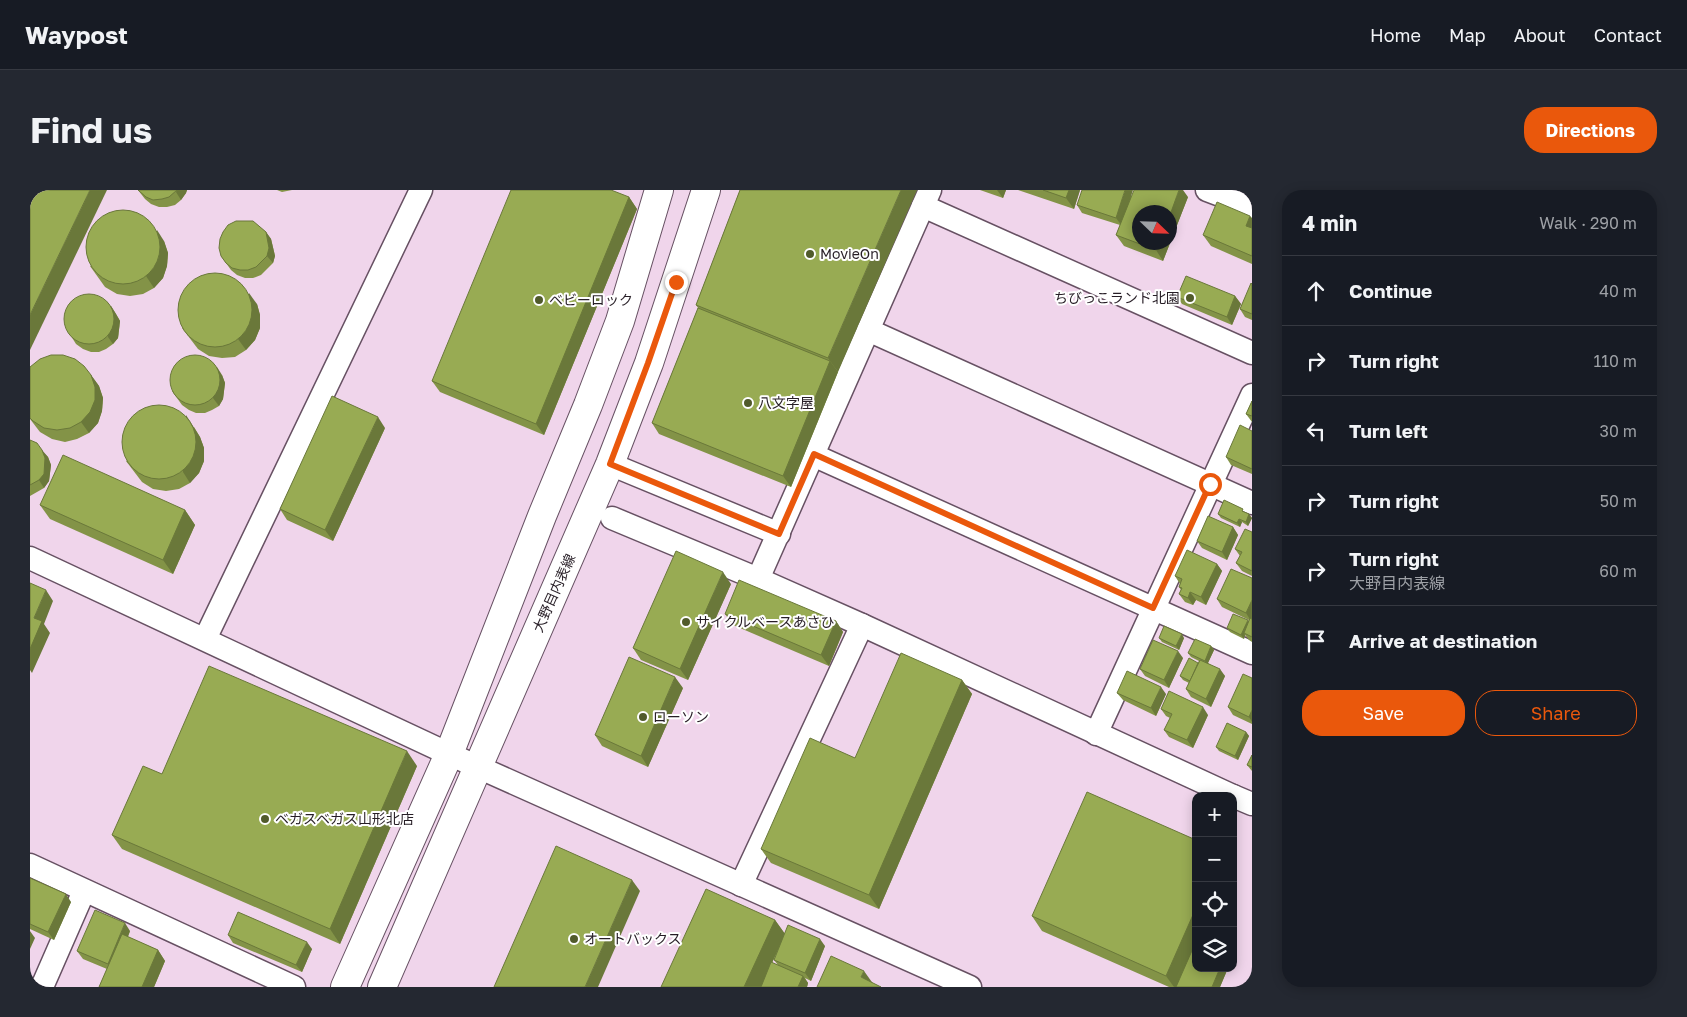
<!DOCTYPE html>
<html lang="en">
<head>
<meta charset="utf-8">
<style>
  body { margin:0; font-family:"Golos Text","Noto Sans JP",sans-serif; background:#242831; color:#f1f3f6 }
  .controls { position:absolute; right:15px; bottom:15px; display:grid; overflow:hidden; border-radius:10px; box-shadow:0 2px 12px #0003 }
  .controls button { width:45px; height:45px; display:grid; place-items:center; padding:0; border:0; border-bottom:1px solid #363941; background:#171b24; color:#f1f3f6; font:25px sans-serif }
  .compass { position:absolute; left:1102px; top:15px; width:45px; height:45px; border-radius:50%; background:#171b24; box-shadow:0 2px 12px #0003; rotate:113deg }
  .stop { position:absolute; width:15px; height:15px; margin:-11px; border:4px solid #ea580c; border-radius:50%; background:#fff }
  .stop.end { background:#ea580c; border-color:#fff; box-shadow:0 1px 5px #0008 }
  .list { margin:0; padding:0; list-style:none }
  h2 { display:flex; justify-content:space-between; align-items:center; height:65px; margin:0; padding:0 20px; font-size:21px }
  h2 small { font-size:16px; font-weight:400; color:#9ea1a6 }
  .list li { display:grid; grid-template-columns:32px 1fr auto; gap:15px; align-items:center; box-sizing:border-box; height:70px; padding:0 20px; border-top:1px solid #363941 }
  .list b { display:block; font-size:19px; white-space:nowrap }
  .list p { margin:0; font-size:16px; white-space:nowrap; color:#9ea1a6 }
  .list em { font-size:16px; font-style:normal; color:#9ea1a6 }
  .actions { display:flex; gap:10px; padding:15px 20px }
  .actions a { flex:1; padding:11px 0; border:1px solid #ea580c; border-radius:20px; text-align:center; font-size:18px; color:#ea580c }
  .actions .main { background:#ea580c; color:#fff }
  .icon { flex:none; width:28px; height:28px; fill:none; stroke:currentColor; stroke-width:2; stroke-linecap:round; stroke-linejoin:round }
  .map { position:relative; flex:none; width:1222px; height:797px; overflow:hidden; border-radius:20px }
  header { display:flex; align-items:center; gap:30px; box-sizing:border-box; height:70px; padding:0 25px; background:#171b24; border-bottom:1px solid #363941 }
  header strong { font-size:24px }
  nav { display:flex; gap:28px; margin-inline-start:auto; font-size:18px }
  .intro { display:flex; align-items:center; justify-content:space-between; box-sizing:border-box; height:120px; padding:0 30px }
  h1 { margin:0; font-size:35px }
  .button { padding:12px 22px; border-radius:20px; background:#ea580c; color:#fff; font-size:18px; font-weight:700 }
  main { display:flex; gap:30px; padding:0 30px }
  aside { flex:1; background:#171b24; border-radius:20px; box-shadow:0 2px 12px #0003 }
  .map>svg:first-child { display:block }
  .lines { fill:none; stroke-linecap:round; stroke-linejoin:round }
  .minor-casing { stroke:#675163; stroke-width:25 }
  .major-casing { stroke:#675163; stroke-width:30 }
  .minor { stroke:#fff; stroke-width:22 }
  .major { stroke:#fff; stroke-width:28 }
  .wall { fill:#839347; fill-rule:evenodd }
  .shaded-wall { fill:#6a783a }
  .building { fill:#98ab53; stroke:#6a783a }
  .route { stroke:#ea580c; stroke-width:6 }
  .poi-dot { fill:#515b2b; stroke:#fff; stroke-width:2 }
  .labels { text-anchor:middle; stroke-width:4; stroke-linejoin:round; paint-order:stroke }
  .poi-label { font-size:14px; fill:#271e26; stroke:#fff; text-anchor:start }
  .street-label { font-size:14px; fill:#271e26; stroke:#fff }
</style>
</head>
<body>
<header>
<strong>Waypost</strong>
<nav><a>Home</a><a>Map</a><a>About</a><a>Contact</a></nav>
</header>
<div class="intro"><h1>Find us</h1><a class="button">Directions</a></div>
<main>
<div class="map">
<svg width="1222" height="797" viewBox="0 0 1222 797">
  <rect width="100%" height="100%" fill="#f0d5eb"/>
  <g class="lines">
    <defs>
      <g id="minor">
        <polyline points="1177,0 1222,17"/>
        <polyline points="893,16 1222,163"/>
        <polyline points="838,140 1222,313"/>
        <polyline points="783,265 1222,463"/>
        <polyline points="580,274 749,344"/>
        <polyline points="582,328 728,389 832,435 1203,606"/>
        <polyline points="0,368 419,564 940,797"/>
        <polyline points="728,389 900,0"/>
        <polyline points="175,449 391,0"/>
        <polyline points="1066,544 1222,205"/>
        <polyline points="1203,606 1222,614"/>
        <polyline points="0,675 264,797"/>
        <polyline points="711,695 832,435"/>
        <polyline points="12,797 54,701"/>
      </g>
      <g id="major">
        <polyline points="315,797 419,564 512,326 558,215 590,131 629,0"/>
        <polyline points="352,797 580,274 619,173 676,0"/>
      </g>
    </defs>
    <use href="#minor" class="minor-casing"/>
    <use href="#major" class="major-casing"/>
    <use href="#minor" class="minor"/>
    <use href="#major" class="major"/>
  </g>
  <g class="wall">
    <polygon points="108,0 157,0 156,3 151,10 145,15 137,17 129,17 121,14 115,9"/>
    <polygon points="247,0 262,0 252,2"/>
    <polygon points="710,0 808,182 761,297 629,244 622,233 668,118 666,115"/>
    <polygon points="950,0 976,0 973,8"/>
    <polygon points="988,0 1050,0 1044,19"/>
    <polygon points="1216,0 1222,0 1222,3"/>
    <polygon points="599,7 607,19 514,245 410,202 402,191"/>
    <polygon points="1101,7 1158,7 1133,71 1094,56 1086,45 1090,35 1052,23 1047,15"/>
    <polygon points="1222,28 1222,74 1181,56 1173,45"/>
    <polygon points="236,42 241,49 245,66 243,73 231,85 223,88 215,88 207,85 201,80 191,66"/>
    <polygon points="134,51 138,63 137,76 133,88 124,98 113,104 100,106 87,104 75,97 60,76"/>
    <polygon points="1222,94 1222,130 1215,127 1210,119"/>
    <polygon points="1205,106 1211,114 1202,135 1152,114 1147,107"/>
    <polygon points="227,114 230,125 230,138 225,150 216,160 205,167 192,168 179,166 168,159 152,138"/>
    <polygon points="81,116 86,124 90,131 88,148 83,154 76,159 69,162 61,162 53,159 46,154 41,146"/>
    <polygon points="0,177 61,185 69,196 73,208 72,221 68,233 59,243 47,249 35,252 22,249 10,242 0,229"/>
    <polygon points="192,185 195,193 193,209 189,216 182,220 175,223 166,223 159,220 152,215 142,201"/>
    <polygon points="1222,211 1222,232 1216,224"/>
    <polygon points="164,237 170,247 174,258 174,271 169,283 160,293 149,299 136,301 123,299 112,292 96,271"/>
    <polygon points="355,238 303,351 257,330 250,319"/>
    <polygon points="1222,241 1222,284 1201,275 1196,267"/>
    <polygon points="0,250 18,267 21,275 19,291 14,298 0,306"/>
    <polygon points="10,315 155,320 165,335 143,384 20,329"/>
    <polygon points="1215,322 1222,328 1218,336 1212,332 1210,337 1191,328 1188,324"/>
    <polygon points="1203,337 1208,345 1197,370 1172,358 1167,351"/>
    <polygon points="1222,342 1222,386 1212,381 1206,373 1210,366 1205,359"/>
    <polygon points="1187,374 1192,381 1176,415 1166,410 1163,415 1155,412 1149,404 1151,400 1149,397 1150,394 1145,386"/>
    <polygon points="1222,388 1222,452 1219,450 1215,445 1214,449 1200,442 1197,438 1218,432 1219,430 1192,417 1187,409"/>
    <polygon points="701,394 658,490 611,470 603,458"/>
    <polygon points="695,424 806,431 813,442 799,476 703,435"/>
    <polygon points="1129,448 1154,448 1149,460 1132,452"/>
    <polygon points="1181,456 1184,460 1178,473 1195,486 1181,517 1161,507 1156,499 1159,493 1153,490 1150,486 1168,473 1169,471 1161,467 1158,463"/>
    <polygon points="1153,468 1139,498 1115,486 1110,479"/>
    <polygon points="1222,488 1222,534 1203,525 1198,517"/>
    <polygon points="932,490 942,504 849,719 741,673 731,659 825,568"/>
    <polygon points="653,498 618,577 572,556 565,545"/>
    <polygon points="1087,503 1136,504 1126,526 1093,510"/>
    <polygon points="1131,519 1178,525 1163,558 1139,547 1134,540 1140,528 1136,526"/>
    <polygon points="1216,542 1219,546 1208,570 1189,561 1186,557"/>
    <polygon points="1222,565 1222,581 1217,575"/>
    <polygon points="387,576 310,754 92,659 82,645 132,584"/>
    <polygon points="1166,650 1166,755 1165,756 1166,778 1198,778 1190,797 1139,797 1012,741 1002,726"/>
    <polygon points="0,688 41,712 24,750 0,739"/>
    <path d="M745,730l10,14 40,12 -14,35 -6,-3 3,5 -1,4h-146zM752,752l-8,18 4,5 -6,-2z"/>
    <polygon points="100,741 98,747 128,760 135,771 124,797 69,797 77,779 53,769 47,761"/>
    <polygon points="198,745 282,759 272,782 203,753"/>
  </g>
  <g class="shaded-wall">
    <polygon points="60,0 77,0 0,160 0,125"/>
    <polygon points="147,0 157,0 156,3 151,10 146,2"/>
    <polygon points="871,0 887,0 808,182 798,168"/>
    <polygon points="967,0 976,0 973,8"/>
    <polygon points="1039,0 1050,0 1044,19 1036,8"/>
    <polygon points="1095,0 1103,0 1092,36 1086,28"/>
    <polygon points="1149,0 1153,0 1158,7 1133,71 1126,60 1129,52 1140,52 1140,25"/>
    <polygon points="599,7 607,19 514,245 506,234"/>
    <polygon points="1220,26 1222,28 1222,44 1216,36"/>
    <polygon points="127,40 134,51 138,63 137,76 133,88 124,98 116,86"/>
    <polygon points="236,42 241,49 245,66 243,73 237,66"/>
    <polygon points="219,103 227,114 230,125 230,138 225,150 216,160 208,149"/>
    <polygon points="1205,106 1211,114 1202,135 1197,127"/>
    <polygon points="81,116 86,124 90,131 88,148 83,154 78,147"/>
    <polygon points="800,171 808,182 761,297 753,286"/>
    <polygon points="187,177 192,185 195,193 193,209 189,216 183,208"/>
    <polygon points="61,185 69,196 73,208 72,221 68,233 59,243 51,232"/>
    <polygon points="156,225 170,247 174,258 174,271 169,283 160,293 153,282"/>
    <polygon points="348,227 355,238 303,351 295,340"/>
    <polygon points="12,260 18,267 21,275 19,291 14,298 9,290"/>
    <polygon points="155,320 165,335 143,384 133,370"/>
    <polygon points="1219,324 1222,328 1218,336 1216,332"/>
    <polygon points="1209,329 1212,332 1210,337 1207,333"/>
    <polygon points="1203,337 1208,345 1197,370 1192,362"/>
    <polygon points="1187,374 1192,381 1176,415 1171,407"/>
    <polygon points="693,382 701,394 658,490 650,479"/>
    <polygon points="16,400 23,411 14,434 20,443 2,483 0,480 0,459 4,428"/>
    <polygon points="1160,402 1166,410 1163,415 1158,408"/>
    <polygon points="1222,410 1222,429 1221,431 1216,423"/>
    <polygon points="1218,430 1220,434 1214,443 1215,445 1214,449 1211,445"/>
    <polygon points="806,431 813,442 799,476 791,465"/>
    <polygon points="1152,444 1154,448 1149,460 1146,456"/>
    <polygon points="1181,456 1184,460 1177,475 1175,471"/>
    <polygon points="1148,461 1153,468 1139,498 1134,490"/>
    <polygon points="1190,479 1195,486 1181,517 1176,509"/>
    <polygon points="645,487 653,498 618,577 611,566"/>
    <polygon points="932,490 942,504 849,719 839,705"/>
    <polygon points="1131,497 1136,504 1126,526 1121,518"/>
    <polygon points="1173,517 1178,525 1163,558 1157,550"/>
    <polygon points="1222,520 1222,532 1219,527"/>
    <polygon points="1216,542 1219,546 1208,570 1205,566"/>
    <polygon points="377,561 387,576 310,754 300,739"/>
    <polygon points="602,690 610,701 568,797 555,797"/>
    <polygon points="36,704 41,712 24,750 18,742"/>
    <polygon points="1166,718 1166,755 1147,797 1144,797 1136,786"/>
    <polygon points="745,730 755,744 731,797 714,797"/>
    <polygon points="95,733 100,741 83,782 78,774"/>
    <polygon points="0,741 5,748 0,759"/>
    <polygon points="790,749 795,756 781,791 775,783"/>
    <polygon points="277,752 282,759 272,782 266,775"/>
    <polygon points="128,760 135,771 124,797 112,797"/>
    <polygon points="1190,778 1198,778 1190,797 1182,797"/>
    <polygon points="834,781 844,795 831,787"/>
    <polygon points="773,786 778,793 777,797 768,797"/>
  </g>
  <g class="building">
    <polygon points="0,0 60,0 0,125"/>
    <polygon points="108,0 147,0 139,7 132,9 123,10 116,7"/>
    <polygon points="481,0 581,0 599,7 506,234 402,191"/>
    <polygon points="710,0 871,0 798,168 666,115"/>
    <polygon points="1013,0 1039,0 1036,8"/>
    <polygon points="1052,0 1095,0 1086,28 1047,15"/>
    <polygon points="1104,0 1149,0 1140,25 1140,22 1110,22 1110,52 1129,52 1126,60 1086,45"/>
    <polygon points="1187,12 1220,26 1216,36 1222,38 1222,66 1173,45"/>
    <circle cx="93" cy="57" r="37"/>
    <polygon points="206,31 223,31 236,42 239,58 237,66 226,77 218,80 210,80 202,78 196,73 191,66 189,58 190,49 193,42 198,35"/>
    <circle cx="185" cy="120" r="37"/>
    <polygon points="1156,86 1205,106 1197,127 1147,107"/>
    <polygon points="1221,93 1222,94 1222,124 1210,119"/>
    <circle cx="59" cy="129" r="25"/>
    <polygon points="668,118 800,171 753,286 622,233"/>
    <circle cx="165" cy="190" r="25"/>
    <polygon points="21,165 33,165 45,169 54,176 61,185 65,197 65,210 60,222 51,232 40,238 27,240 14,238 3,231 0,228 0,177 10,169"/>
    <polygon points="302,206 348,227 295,340 250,319"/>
    <polygon points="1222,211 1222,226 1216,224"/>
    <circle cx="129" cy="252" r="37"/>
    <polygon points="1210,235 1222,241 1222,279 1196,267"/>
    <polygon points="0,250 7,253 12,260 15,268 14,284 9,290 0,295"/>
    <polygon points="33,265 155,320 133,370 10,315"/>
    <polygon points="1194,310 1213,319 1212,321 1219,324 1216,332 1209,329 1207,333 1188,324"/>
    <polygon points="1178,326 1203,337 1192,362 1167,351"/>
    <polygon points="1215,339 1222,342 1222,381 1206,373 1212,362 1205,359"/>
    <polygon points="1157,360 1187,374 1171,407 1160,402 1158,408 1149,404 1152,398 1149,397 1152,389 1145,386"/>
    <polygon points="646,361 693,382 650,479 603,458"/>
    <polygon points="1201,379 1222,388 1222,410 1216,423 1187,409"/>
    <polygon points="709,390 806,431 791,465 695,424"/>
    <polygon points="0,393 16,400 4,428 12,431 0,459"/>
    <polygon points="1203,424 1218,430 1211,445 1197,438"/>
    <polygon points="1220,428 1222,429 1222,447 1214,443"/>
    <polygon points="1134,436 1152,444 1146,456 1129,448"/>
    <polygon points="1165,449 1181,456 1175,471 1158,463"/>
    <polygon points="1123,450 1148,461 1134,490 1110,479"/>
    <polygon points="871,463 932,490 839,705 731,659 780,548 825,568"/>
    <polygon points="599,467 645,487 611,566 565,545"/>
    <polygon points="1159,468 1168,473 1160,491 1150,486"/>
    <polygon points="1170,470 1190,479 1176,509 1156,499"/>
    <polygon points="179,476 377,561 300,739 82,645 113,576 132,584"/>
    <polygon points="1097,481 1131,497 1121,518 1087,503"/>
    <polygon points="1213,484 1222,488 1222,520 1219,527 1198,517"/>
    <polygon points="1139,501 1173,517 1157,550 1134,540 1142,524 1131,519"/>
    <polygon points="1197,533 1216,542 1205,566 1186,557"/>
    <polygon points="1222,565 1222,577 1217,575"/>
    <polygon points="1057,602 1166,650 1166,718 1136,786 1002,726"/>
    <polygon points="526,656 602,690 555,797 464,797"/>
    <polygon points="0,688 36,704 18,742 0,734"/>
    <polygon points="676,699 745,730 714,797 631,797"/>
    <polygon points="65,720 95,733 78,774 47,761"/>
    <polygon points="208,722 277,752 266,775 198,745"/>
    <polygon points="758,735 790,749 775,783 744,770"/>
    <polygon points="92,744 128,760 112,797 69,797"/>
    <polygon points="1164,756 1166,756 1166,778 1190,778 1182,797 1146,797"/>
    <polygon points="801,766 834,781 831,787 851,797 787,797"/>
    <polygon points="741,772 773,786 768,797 731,797"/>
  </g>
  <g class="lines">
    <polyline class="route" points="646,92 618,173 580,274 749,344 784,264 1123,418 1180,294"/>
  </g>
  <g class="poi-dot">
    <circle cx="780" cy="64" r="5"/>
    <circle cx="1160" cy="108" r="5"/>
    <circle cx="509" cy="110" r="5"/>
    <circle cx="718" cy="213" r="5"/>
    <circle cx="656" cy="432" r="5"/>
    <circle cx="613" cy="527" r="5"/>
    <circle cx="235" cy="629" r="5"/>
    <circle cx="544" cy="749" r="5"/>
  </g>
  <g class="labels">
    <g class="poi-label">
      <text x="790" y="69">MovieOn</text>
      <text x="1150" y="113" text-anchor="end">ちびっこランド北園</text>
      <text x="519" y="115">ベビーロック</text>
      <text x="728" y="218">八文字屋</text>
      <text x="666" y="437">サイクルベースあさひ</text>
      <text x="623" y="532">ローソン</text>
      <text x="245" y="634">ベガスベガス山形北店</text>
      <text x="554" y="754">オートバックス</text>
    </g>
    <g class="street-label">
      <text transform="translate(524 403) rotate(-66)" y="5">大野目内表線</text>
    </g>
  </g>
</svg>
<div class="controls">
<button>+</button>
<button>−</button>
<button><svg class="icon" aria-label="locate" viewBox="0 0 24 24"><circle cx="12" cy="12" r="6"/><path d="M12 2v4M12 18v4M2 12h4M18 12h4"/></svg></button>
<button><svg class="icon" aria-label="layers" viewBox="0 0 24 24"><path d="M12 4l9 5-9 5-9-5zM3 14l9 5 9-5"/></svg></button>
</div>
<svg class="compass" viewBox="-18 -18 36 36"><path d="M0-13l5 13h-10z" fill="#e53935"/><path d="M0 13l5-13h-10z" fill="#9ea1a6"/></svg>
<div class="stop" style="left:1180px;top:294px"></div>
<div class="stop end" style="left:646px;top:92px"></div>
</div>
<aside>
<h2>4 min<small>Walk · 290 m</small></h2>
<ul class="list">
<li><svg class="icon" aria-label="ahead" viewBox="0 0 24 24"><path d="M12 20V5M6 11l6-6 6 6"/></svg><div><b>Continue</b></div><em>40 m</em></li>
<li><svg class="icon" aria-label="right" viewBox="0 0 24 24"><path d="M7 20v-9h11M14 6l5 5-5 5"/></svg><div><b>Turn right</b></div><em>110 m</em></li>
<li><svg class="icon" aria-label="left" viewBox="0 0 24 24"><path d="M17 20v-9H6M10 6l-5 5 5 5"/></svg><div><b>Turn left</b></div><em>30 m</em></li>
<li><svg class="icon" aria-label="right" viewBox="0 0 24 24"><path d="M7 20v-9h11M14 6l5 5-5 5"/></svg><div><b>Turn right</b></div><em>50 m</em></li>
<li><svg class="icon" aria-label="right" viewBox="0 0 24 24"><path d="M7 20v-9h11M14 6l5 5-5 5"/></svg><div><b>Turn right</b><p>大野目内表線</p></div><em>60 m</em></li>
<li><svg class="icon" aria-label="arrive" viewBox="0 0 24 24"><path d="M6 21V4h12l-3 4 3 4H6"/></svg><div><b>Arrive at destination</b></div></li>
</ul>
<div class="actions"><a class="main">Save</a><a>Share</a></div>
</aside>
</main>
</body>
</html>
